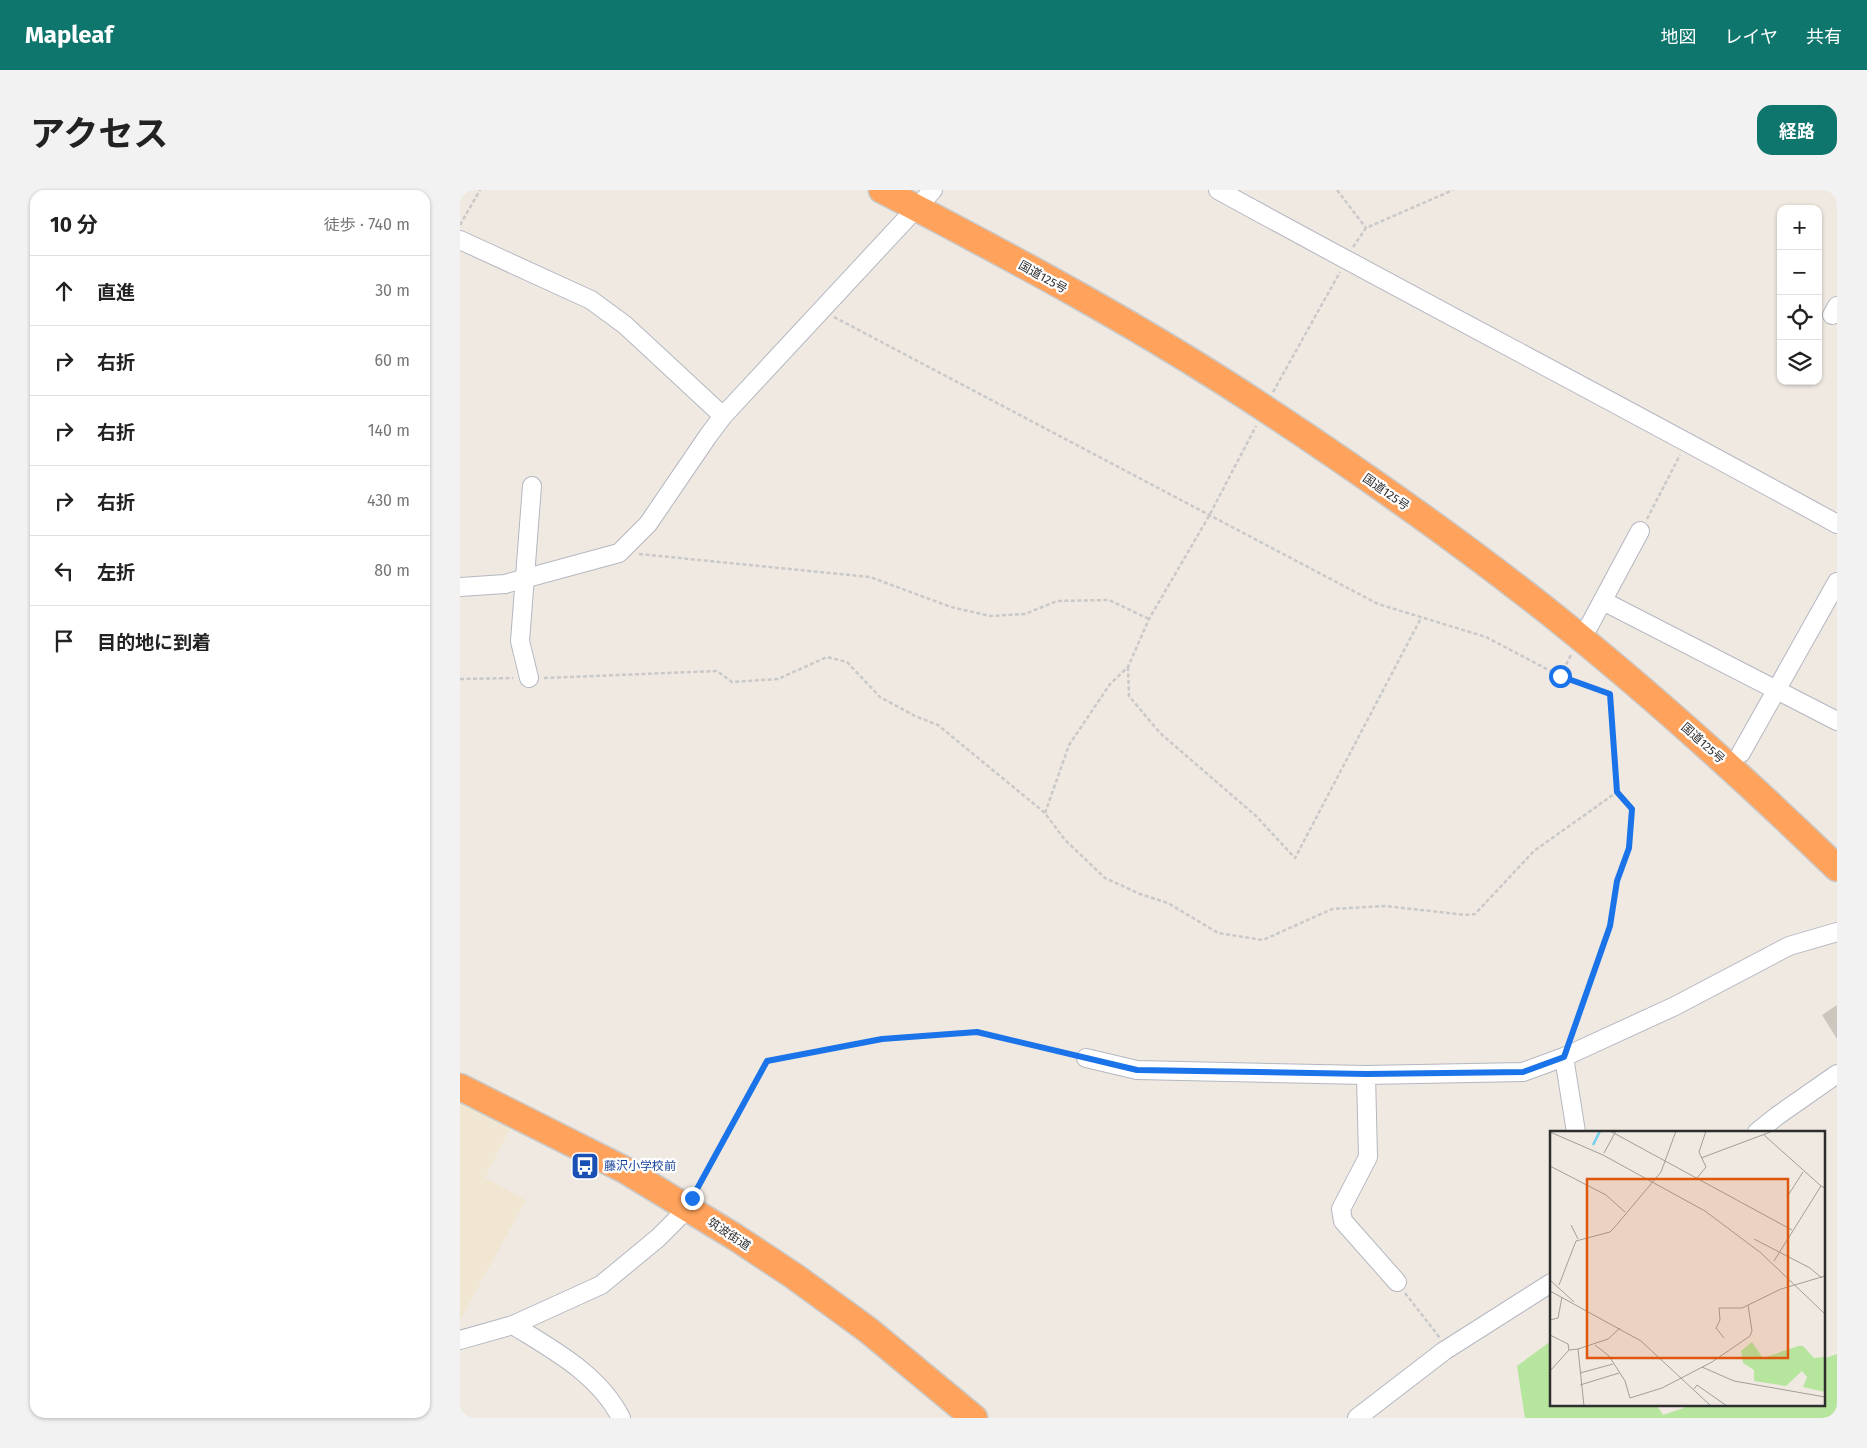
<!DOCTYPE html>
<html lang="ja">
<head>
<meta charset="utf-8">
<style>
  body { margin:0; font-family:"Fira Sans","Noto Sans JP",sans-serif; background:#f2f2f2; color:#222 }
  .controls { position:absolute; right:15px; top:15px; display:grid; overflow:hidden; border-radius:10px; box-shadow:0 1px 4px #0004 }
  .controls button { width:45px; height:45px; display:grid; place-items:center; padding:0; border:0; border-bottom:1px solid #e0e0e0; background:#fff; color:#222; font:25px sans-serif }
  .stop { position:absolute; width:15px; height:15px; margin:-11px; border:4px solid #1a73e8; border-radius:50%; background:#fff }
  .stop.end { background:#1a73e8; border-color:#fff; box-shadow:0 1px 5px #0008 }
  .list { margin:0; padding:0; list-style:none }
  h2 { display:flex; justify-content:space-between; align-items:center; height:65px; margin:0; padding:0 20px; font-size:21px }
  h2 small { font-size:16px; font-weight:400; color:#767676 }
  .list li { display:grid; grid-template-columns:32px 1fr auto; gap:15px; align-items:center; box-sizing:border-box; height:70px; padding:0 20px; border-top:1px solid #e0e0e0 }
  .list b { display:block; font-size:19px; white-space:nowrap }
  .list em { font-size:16px; font-style:normal; color:#767676 }
  .icon { flex:none; width:28px; height:28px; fill:none; stroke:currentColor; stroke-width:2; stroke-linecap:round; stroke-linejoin:round }
  .map { position:relative; flex:none; width:1377px; height:1228px; overflow:hidden; border-radius:15px }
  header { display:flex; align-items:center; gap:30px; box-sizing:border-box; height:70px; padding:0 25px; background:#0f766e; color:#fff }
  header strong { font-size:24px }
  nav { display:flex; gap:28px; margin-inline-start:auto; font-size:18px }
  .intro { display:flex; align-items:center; justify-content:space-between; box-sizing:border-box; height:120px; padding:0 30px }
  h1 { margin:0; font-size:35px }
  .button { padding:12px 22px; border-radius:15px; background:#0f766e; color:#fff; font-size:18px; font-weight:700 }
  main { display:flex; gap:30px; padding:0 30px }
  aside { flex:1; background:#fff; border-radius:15px; box-shadow:0 1px 4px #0004 }
  .map>svg:first-child { display:block }
  .education { fill:#f0e6d1 }
  .green { fill:#b6e59e }
  .building { fill:#cbc7bf }
  .lines { fill:none; stroke-linecap:round; stroke-linejoin:round }
  .minor-casing { stroke:#b4b7c1; stroke-width:20 }
  .highway-casing { stroke:#c9c9c9; stroke-width:29 }
  .path { stroke:#c9c9c9; stroke-width:2.5; stroke-dasharray:4 2.5; stroke-linecap:butt }
  .minor { stroke:#fff; stroke-width:18 }
  .highway { stroke:#ffa35c; stroke-width:26 }
  .route { stroke:#1a73e8; stroke-width:6 }
  .labels { text-anchor:middle; stroke-width:4.5; stroke-linejoin:round; paint-order:stroke }
  .street-label { font-size:12px; fill:#2e2e2e; stroke:#fff }
  .transit-label { font-size:12px; fill:#164399; stroke:#fff; text-anchor:start }
  .inset-river { fill:none; stroke:#75cff0; stroke-width:2.5 }
  .inset-road { fill:none; stroke:#a29e99; stroke-width:1 }
  .view { fill:#df570e; fill-opacity:0.15; stroke:#df570e; stroke-width:2.5 }
  .inset-edge { fill:none; stroke:#2e2e2e; stroke-width:2.5 }
</style>
</head>
<body>
<header>
<strong>Mapleaf</strong>
<nav><a>地図</a><a>レイヤ</a><a>共有</a></nav>
</header>
<div class="intro"><h1>アクセス</h1><a class="button">経路</a></div>
<main>
<aside>
<h2>10 分<small>徒歩 · 740 m</small></h2>
<ul class="list">
<li><svg class="icon" aria-label="ahead" viewBox="0 0 24 24"><path d="M12 20V5M6 11l6-6 6 6"/></svg><div><b>直進</b></div><em>30 m</em></li>
<li><svg class="icon" aria-label="right" viewBox="0 0 24 24"><path d="M7 20v-9h11M14 6l5 5-5 5"/></svg><div><b>右折</b></div><em>60 m</em></li>
<li><svg class="icon" aria-label="right" viewBox="0 0 24 24"><path d="M7 20v-9h11M14 6l5 5-5 5"/></svg><div><b>右折</b></div><em>140 m</em></li>
<li><svg class="icon" aria-label="right" viewBox="0 0 24 24"><path d="M7 20v-9h11M14 6l5 5-5 5"/></svg><div><b>右折</b></div><em>430 m</em></li>
<li><svg class="icon" aria-label="left" viewBox="0 0 24 24"><path d="M17 20v-9H6M10 6l-5 5 5 5"/></svg><div><b>左折</b></div><em>80 m</em></li>
<li><svg class="icon" aria-label="arrive" viewBox="0 0 24 24"><path d="M6 21V4h12l-3 4 3 4H6"/></svg><div><b>目的地に到着</b></div></li>
</ul>
</aside>
<div class="map">
<svg width="1377" height="1228" viewBox="0 0 1377 1228">
  <rect width="100%" height="100%" fill="#efe9e1"/>
  <polygon class="education" points="0,909 53,933 25,988 66,1010 0,1130"/>
  <polygon class="green" points="1091,1151 1091,1214 1196,1214 1203,1225 1235,1214 1363,1214 1363,1169 1377,1164 1377,1228 1065,1228 1057,1176"/>
  <polygon class="building" points="1377,815 1377,849 1362,825"/>
  <g class="lines">
    <defs>
      <g id="minor">
        <path d="M758,0c206,113 414,221 619,334"/>
        <polyline points="0,50 131,110 165,135 263,226"/>
        <polyline points="1372,125 1377,116"/>
        <polyline points="0,397 45,394 159,363 188,334 248,246 263,226 473,0"/>
        <polyline points="1143,411 1377,531"/>
        <polyline points="1129,436 1180,341"/>
        <polyline points="69,488 60,451 72,296"/>
        <polyline points="1281,563 1377,392"/>
        <polyline points="1104,867 1116,942"/>
        <polyline points="626,868 677,880 906,885"/>
        <polyline points="1297,942 1317,926 1377,884"/>
        <polyline points="937,1092 883,1031 881,1019 908,967 906,885 1063,882 1104,867 1215,816 1329,756 1377,742"/>
        <path d="M53,1135c40,25 86,49 108,93"/>
        <polyline points="0,1150 53,1135 141,1095 198,1048 221,1025 227,1017"/>
        <polyline points="897,1228 984,1161 1091,1093"/>
      </g>
      <g id="highway">
        <path d="M422,0c131,68 262,138 385,220 97,64 192,131 283,203 100,80 195,166 287,255"/>
        <polyline points="0,897 165,980 275,1047 334,1086 408,1140 514,1228"/>
      </g>
    </defs>
    <use href="#minor" class="minor-casing"/>
    <use href="#highway" class="highway-casing"/>
    <g class="path">
      <polyline points="877,0 906,38"/>
      <polyline points="0,35 20,0"/>
      <polyline points="893,57 906,38 993,0"/>
      <polyline points="374,127 918,414 1026,447 1100,486 1150,503 1157,602 1172,619 1169,658 1157,691 1150,736 1111,847"/>
      <polyline points="813,202 880,82"/>
      <polyline points="1187,329 1220,265"/>
      <polyline points="179,364 410,387 491,417 530,426 565,424 597,411 649,410 689,429"/>
      <polyline points="668,477 669,506 700,543 796,626 835,668 961,428"/>
      <polyline points="1100,486 1111,465"/>
      <polyline points="84,488 257,481 272,492 318,489 367,467 387,472 420,507 455,526 478,535 585,623 605,650 645,688 680,704 708,713 758,743 803,750 872,719 926,716 1005,725 1015,724 1074,661 1157,602"/>
      <polyline points="0,489 53,488"/>
      <polyline points="585,623 609,555 650,494 668,477 689,429 749,326 796,236"/>
      <polyline points="235,1002 307,871 422,849 517,843 612,864"/>
      <polyline points="945,1103 980,1148"/>
    </g>
    <use href="#minor" class="minor"/>
    <use href="#highway" class="highway"/>
  </g>
  <g class="lines">
    <polyline class="route" points="232,1008 307,871 422,849 517,842 677,880 906,884 1063,882 1104,867 1150,736 1157,691 1169,658 1172,619 1157,602 1150,504 1100,486"/>
  </g>
  <defs>
    <symbol id="bus-square" viewBox="-11 -11 22 22"><rect x="-9" y="-9" width="18" height="18" rx="4" fill="#1a4fb4" stroke="#fff"/><path d="M-5-6H5V4H4V6H2V4H-2V6H-4V4H-5ZM-3.5-4V0h7V-4ZM-3.5 1.2v1.5H-2V1.2ZM2 1.2v1.5H3.5V1.2Z" fill="#fff"/></symbol>
  </defs>
  <g fill-rule="evenodd">
    <use href="#bus-square" x="109" y="960" width="32" height="32"/>
  </g>
  <g class="labels">
    <g class="street-label">
      <text transform="translate(583 87) rotate(29)" y="4">国道125号</text>
      <text transform="translate(926 302) rotate(35)" y="4">国道125号</text>
      <text transform="translate(1243 553) rotate(42)" y="4">国道125号</text>
      <text transform="translate(269 1044) rotate(33)" y="4">筑波街道</text>
    </g>
    <g class="transit-label">
      <text x="144" y="980">藤沢小学校前</text>
    </g>
  </g>
  <g transform="translate(1090 941)">
    <rect width="275" height="275" fill="#efe9e1"/>
    <path d="M202,211l11,16 35,-12h5l11,12 11,-1v35l-22,-5 4,-10 -5,-6 -16,15 -32,-5v-11l-11,-7 -2,-12z" fill="#b6e59e"/>
    <path class="inset-river" d="M43,14l7,-14"/>
    <path class="inset-road" d="M60,0l182,99M0,1l53,23 102,56 56,42 64,61M214,4l57,51M54,22l12,-22M151,27l72,-27M0,35l56,29 19,17M147,47l9,-11 -7,-15 7,-21M237,66l16,-25M21,94l7,14M204,108l56,29 12,10M224,130l47,-75 4,2M0,149l24,22M9,154l17,-44 34,-9 4,-4 47,-56 15,-41M0,160l91,50 70,65M0,189l8,-2 4,-21M0,204l18,9 1,6 9,-1 30,-10 12,-11M174,207l-8,-10 4,-8 -1,-12h23l39,-19 44,-13M45,214l14,11 16,25 5,17 32,-10 50,-26 38,-26 2,-5 -4,-26M28,218l6,57M152,236l32,14 91,16M0,240l19,-21M30,242l33,-9M30,254l39,-12M144,258l3,-4 30,21"/>
    <path class="view" d="M37,48h201v179h-201z"/>
    <rect width="275" height="275" class="inset-edge"/>
  </g>
</svg>
<div class="controls">
<button>+</button>
<button>−</button>
<button><svg class="icon" aria-label="locate" viewBox="0 0 24 24"><circle cx="12" cy="12" r="6"/><path d="M12 2v4M12 18v4M2 12h4M18 12h4"/></svg></button>
<button><svg class="icon" aria-label="layers" viewBox="0 0 24 24"><path d="M12 4l9 5-9 5-9-5zM3 14l9 5 9-5"/></svg></button>
</div>
<div class="stop" style="left:1100px;top:486px"></div>
<div class="stop end" style="left:232px;top:1008px"></div>
</div>
</main>
</body>
</html>
